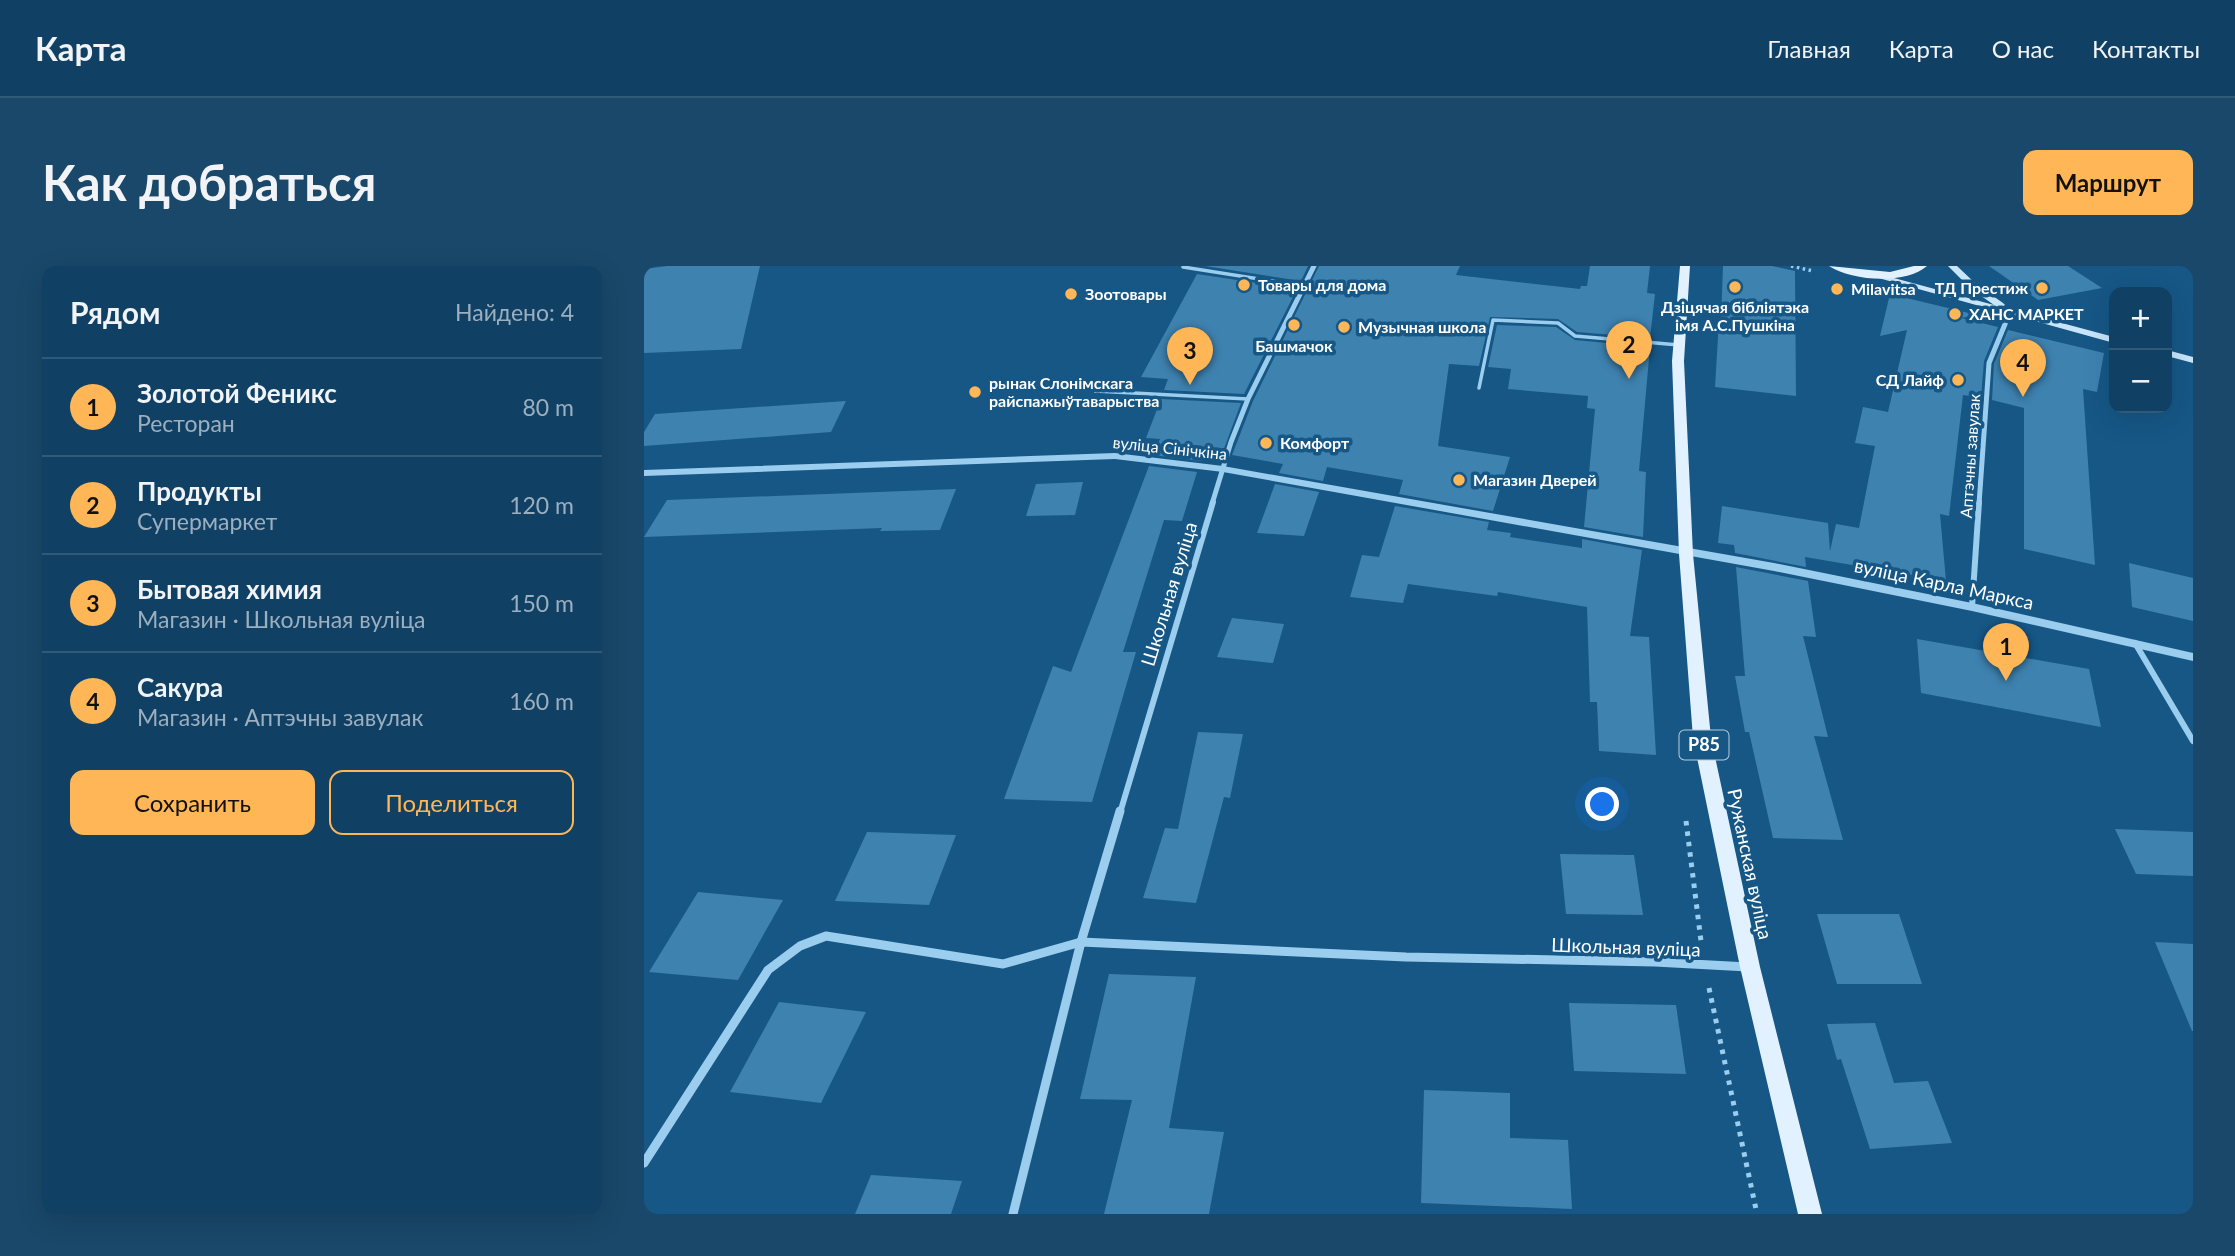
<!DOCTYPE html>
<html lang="ru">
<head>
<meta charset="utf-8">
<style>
  body { margin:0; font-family:Lato,sans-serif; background:#19486a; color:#f1f3f6 }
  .controls { position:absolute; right:21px; top:21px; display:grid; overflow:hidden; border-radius:14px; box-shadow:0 7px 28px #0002 }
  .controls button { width:63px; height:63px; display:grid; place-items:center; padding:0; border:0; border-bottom:2px solid #305a78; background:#104164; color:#f1f3f6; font:35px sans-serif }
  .you { position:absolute; left:959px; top:539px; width:24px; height:24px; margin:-18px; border:5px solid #fff; border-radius:50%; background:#1a73e8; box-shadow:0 0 0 10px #1a73e833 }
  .badge { display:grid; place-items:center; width:46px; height:46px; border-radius:50%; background:#ffb657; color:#111; font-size:23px; font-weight:700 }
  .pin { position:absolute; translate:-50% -58px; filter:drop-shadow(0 2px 4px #0008) }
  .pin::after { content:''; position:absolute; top:37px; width:24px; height:21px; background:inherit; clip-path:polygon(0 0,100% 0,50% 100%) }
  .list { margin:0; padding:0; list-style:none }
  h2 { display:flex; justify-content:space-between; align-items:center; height:91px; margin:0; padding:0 28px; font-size:30px }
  h2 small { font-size:23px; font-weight:400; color:#9cafbf }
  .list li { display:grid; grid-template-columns:46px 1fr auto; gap:21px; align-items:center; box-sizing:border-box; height:98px; padding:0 28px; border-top:2px solid #305a78 }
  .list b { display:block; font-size:26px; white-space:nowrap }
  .list p { margin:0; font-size:23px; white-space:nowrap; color:#9cafbf }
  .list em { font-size:23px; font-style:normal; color:#9cafbf }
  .actions { display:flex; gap:14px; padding:21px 28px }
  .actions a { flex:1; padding:16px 0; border:2px solid #ffb657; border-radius:14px; text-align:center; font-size:24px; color:#ffb657 }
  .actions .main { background:#ffb657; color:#111 }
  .map { position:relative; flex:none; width:1549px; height:948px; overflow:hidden; border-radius:14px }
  header { display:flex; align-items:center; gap:42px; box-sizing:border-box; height:98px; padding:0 35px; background:#104164; border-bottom:2px solid #305a78 }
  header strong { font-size:33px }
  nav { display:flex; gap:38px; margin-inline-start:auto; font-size:24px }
  .intro { display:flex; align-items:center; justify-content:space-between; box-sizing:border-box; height:168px; padding:0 42px }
  h1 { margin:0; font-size:49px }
  .button { padding:18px 32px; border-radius:14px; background:#ffb657; color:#111; font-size:24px; font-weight:700 }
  main { display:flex; gap:42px; padding:0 42px }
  aside { flex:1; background:#104164; border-radius:14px; box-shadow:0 7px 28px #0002 }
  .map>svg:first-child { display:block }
  .building { fill:#3e82b0 }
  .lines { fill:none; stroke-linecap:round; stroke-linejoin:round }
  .path-far1 { stroke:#9bcdee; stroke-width:3.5; stroke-dasharray:2.5 3.5; stroke-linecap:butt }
  .path { stroke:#9bcdee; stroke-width:5; stroke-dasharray:4.5 6; stroke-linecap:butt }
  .service { stroke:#9bcdee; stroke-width:3.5 }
  .minor-far2 { stroke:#9bcdee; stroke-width:5 }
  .minor-far1 { stroke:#9bcdee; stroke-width:6 }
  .minor { stroke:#9bcdee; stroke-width:9 }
  .tertiary { fill:#9bcdee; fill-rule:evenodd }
  .secondary { fill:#c8e5fa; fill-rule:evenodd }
  .primary { fill:#e1f1ff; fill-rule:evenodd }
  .poi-dot { fill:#ffb657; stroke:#165786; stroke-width:2.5 }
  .labels { text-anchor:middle; stroke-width:7; stroke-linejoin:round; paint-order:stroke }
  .far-poi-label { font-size:16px; font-weight:bold; fill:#fff; stroke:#165786; text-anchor:start }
  .far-street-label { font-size:16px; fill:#fff; stroke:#165786 }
  .shield { fill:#165786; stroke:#b9cddb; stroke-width:2 }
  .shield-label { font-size:18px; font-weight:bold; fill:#fff }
  .street-label { font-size:19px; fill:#fff; stroke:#165786 }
</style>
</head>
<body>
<header>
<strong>Карта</strong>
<nav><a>Главная</a><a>Карта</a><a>О нас</a><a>Контакты</a></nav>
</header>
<div class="intro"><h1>Как добраться</h1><a class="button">Маршрут</a></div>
<main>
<aside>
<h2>Рядом<small>Найдено: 4</small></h2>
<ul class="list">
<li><span class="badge">1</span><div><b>Золотой Феникс</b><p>Ресторан</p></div><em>80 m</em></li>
<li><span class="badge">2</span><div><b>Продукты</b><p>Супермаркет</p></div><em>120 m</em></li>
<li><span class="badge">3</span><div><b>Бытовая химия</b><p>Магазин · Школьная вуліца</p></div><em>150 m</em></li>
<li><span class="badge">4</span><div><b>Сакура</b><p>Магазин · Аптэчны завулак</p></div><em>160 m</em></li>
</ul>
<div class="actions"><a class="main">Сохранить</a><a>Поделиться</a></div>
</aside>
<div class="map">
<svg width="1549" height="948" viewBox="0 0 1549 948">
  <rect width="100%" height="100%" fill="#165786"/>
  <g class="building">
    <polygon points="23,0 116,0 97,83 0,87 0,3"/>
    <polygon points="561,0 664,0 657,15"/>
    <polygon points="675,0 816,0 812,9 936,23 937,20 943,20 946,0 1006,0 1003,27 1011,28 1006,72 933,66 914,53 846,51 835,100 805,98 794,180 866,191 849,245 755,228 759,214 683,201 679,215 635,207 639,198 588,189 609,135"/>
    <polygon points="1079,0 1128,0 1151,5 1152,130 1071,121 1075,54 1077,54"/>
    <polygon points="1345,0 1424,0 1458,22 1394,34"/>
    <polygon points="553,8 653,23 600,128 520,124 524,113 497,111"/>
    <polygon points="1246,28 1333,49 1317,52 1354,61 1340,95 1337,132 1319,129 1305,250 1296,248 1302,315 1161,291 1162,301 1091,287 1090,279 1074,277 1078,240 1184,257 1186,285 1192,258 1215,262 1231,180 1211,177 1219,141 1244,146 1263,64 1236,70"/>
    <polygon points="853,59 912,61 931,74 1006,81 995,205 1002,206 999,271 940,261 951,143 943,142 944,130 864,123 867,103 844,101"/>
    <polygon points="1364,64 1460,87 1453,126 1439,123 1451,299 1380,283 1380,142 1348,134 1350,98"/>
    <polygon points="517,133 597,137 578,188 560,185 557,195 509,189 516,173 502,172"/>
    <polygon points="202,135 187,166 0,180 0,166 11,148"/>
    <polygon points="505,200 553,206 538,255 520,254 479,386 492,386 448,536 360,533 409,400 427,406"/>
    <polygon points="439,216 431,249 382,250 392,218"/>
    <polygon points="631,218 675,226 660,270 613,267"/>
    <polygon points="312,223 296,264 236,265 238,262 0,271 23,234"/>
    <polygon points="751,240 845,256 843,264 867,267 866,271 938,282 938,273 998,284 986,370 1005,371 1012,489 955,485 953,436 946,436 943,341 854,326 853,330 764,318 759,337 706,331 718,289 735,291"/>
    <polygon points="1485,297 1549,312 1549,355 1488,341"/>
    <polygon points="1092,301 1164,315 1172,371 1159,370 1184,471 1170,470 1199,574 1129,572 1105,466 1101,466 1091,410 1101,410"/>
    <polygon points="588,352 640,358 629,397 573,391"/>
    <polygon points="1273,373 1445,403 1457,461 1277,427"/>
    <polygon points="554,466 599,468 586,532 580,531 552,637 499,632 521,562 534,563"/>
    <polygon points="1471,563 1549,566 1549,610 1492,608"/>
    <polygon points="223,566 312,569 285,639 191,635"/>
    <polygon points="916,588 990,589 999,649 922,648"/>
    <polygon points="54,626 139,634 94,714 5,706"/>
    <polygon points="1173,648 1255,648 1278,718 1193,718"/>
    <polygon points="1511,676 1549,678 1549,765 1548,765"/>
    <polygon points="465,708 552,711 525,862 580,866 565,948 460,948 488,834 436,833"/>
    <polygon points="135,736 222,746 177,837 86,826"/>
    <polygon points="925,737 1032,739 1042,808 930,805"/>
    <polygon points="1231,757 1250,817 1284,815 1308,877 1226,883 1197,793 1193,794 1183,758"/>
    <polygon points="780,824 866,827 866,872 924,874 928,943 777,937"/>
    <polygon points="227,909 318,915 307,948 211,948"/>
  </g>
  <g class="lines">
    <polyline class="path-far1" points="1147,0 1169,5"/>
    <g class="path">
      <polyline points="1042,555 1057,675"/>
      <polyline points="1065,722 1113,948"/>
    </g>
    <g class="service">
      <polyline points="539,1 659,20"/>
      <polyline points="835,122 849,54 914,57 931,70 1035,79"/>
      <polyline points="451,125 604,133"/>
    </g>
    <g class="minor-far2">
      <polyline points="568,238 587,176 604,133 670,0"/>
      <polyline points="1335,238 1345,97 1366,46"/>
    </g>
    <g class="minor-far1">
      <polyline points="1328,341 1335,236"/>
      <polyline points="1491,377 1549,475"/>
      <polyline points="476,547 569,236"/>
    </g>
    <g class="minor">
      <polyline points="0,897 124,704 156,680 182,670 359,698 437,676 762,691 1011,696 1104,701"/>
      <polyline points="369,948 437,676 476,545"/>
    </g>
    <polygon class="tertiary" points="471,187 579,200 1130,297 1328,337 1549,387 1549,395 1328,345 1130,305 579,206 471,193 0,210 0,204"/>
    <g class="secondary">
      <polygon points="1304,0 1313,0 1332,18 1359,37 1361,39 1358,41 1470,71 1470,77 1220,8 1224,5 1350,39 1326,22"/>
      <polygon points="1523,84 1549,91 1549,97 1523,90"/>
    </g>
    <g class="primary">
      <polygon points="1036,0 1046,0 1040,95 1049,288 1067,472 1116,701 1178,948 1154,948 1096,701 1049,472 1035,288 1028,95"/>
      <path d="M1185,0l61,6 24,-6h13c-21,19 -76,15 -98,0z"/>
    </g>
  </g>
  <g class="poi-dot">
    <circle cx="600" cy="19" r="7"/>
    <circle cx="1091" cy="21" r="7"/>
    <circle cx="1398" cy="22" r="7"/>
    <circle cx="1193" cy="23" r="7"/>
    <circle cx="427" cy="28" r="7"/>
    <circle cx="1311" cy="48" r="7"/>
    <circle cx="650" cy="59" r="7"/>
    <circle cx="700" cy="61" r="7"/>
    <circle cx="1314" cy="114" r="7"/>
    <circle cx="331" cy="126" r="7"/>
    <circle cx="622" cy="177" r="7"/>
    <circle cx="815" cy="214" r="7"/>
  </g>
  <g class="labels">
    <g class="far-poi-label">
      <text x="614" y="25">Товары для дома</text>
      <text x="1384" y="28" text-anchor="end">ТД Престиж</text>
      <text x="1207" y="29">Milavitsa</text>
      <text x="441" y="34">Зоотовары</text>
      <text x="1091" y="47" text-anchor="middle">Дзіцячая бібліятэка<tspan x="1091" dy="18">імя А.С.Пушкіна</tspan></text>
      <text x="1325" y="54">ХАНС МАРКЕТ</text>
      <text x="714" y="67">Музычная школа</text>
      <text x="650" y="86" text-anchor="middle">Башмачок</text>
      <text x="1300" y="120" text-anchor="end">СД Лайф</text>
      <text x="345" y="123">рынак Слонімскага<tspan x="345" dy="18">райспажыўтаварыства</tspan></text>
      <text x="636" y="183">Комфорт</text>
      <text x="829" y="220">Магазин Дверей</text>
    </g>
    <g class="far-street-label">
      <text transform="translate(526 182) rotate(6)" y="6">вуліца Сінічкіна</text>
      <text transform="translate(1326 190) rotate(-86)" y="6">Аптэчны завулак</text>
    </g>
    <rect class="shield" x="1035.5" y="464.5" width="49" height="29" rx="5"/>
    <g class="shield-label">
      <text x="1060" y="485">Р85</text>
    </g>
    <g class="street-label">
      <text transform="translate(1300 318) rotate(12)" y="7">вуліца Карла Маркса</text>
      <text transform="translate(525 328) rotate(-73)" y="7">Школьная вуліца</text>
      <text transform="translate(1106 598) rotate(78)" y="7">Ружанская вуліца</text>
      <text transform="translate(982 681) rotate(2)" y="7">Школьная вуліца</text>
    </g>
  </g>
</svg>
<div class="controls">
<button>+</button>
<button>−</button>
</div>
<div class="you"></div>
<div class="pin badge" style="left:1362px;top:415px">1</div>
<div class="pin badge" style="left:985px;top:113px">2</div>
<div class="pin badge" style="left:546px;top:119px">3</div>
<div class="pin badge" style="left:1379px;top:131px">4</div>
</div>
</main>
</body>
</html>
